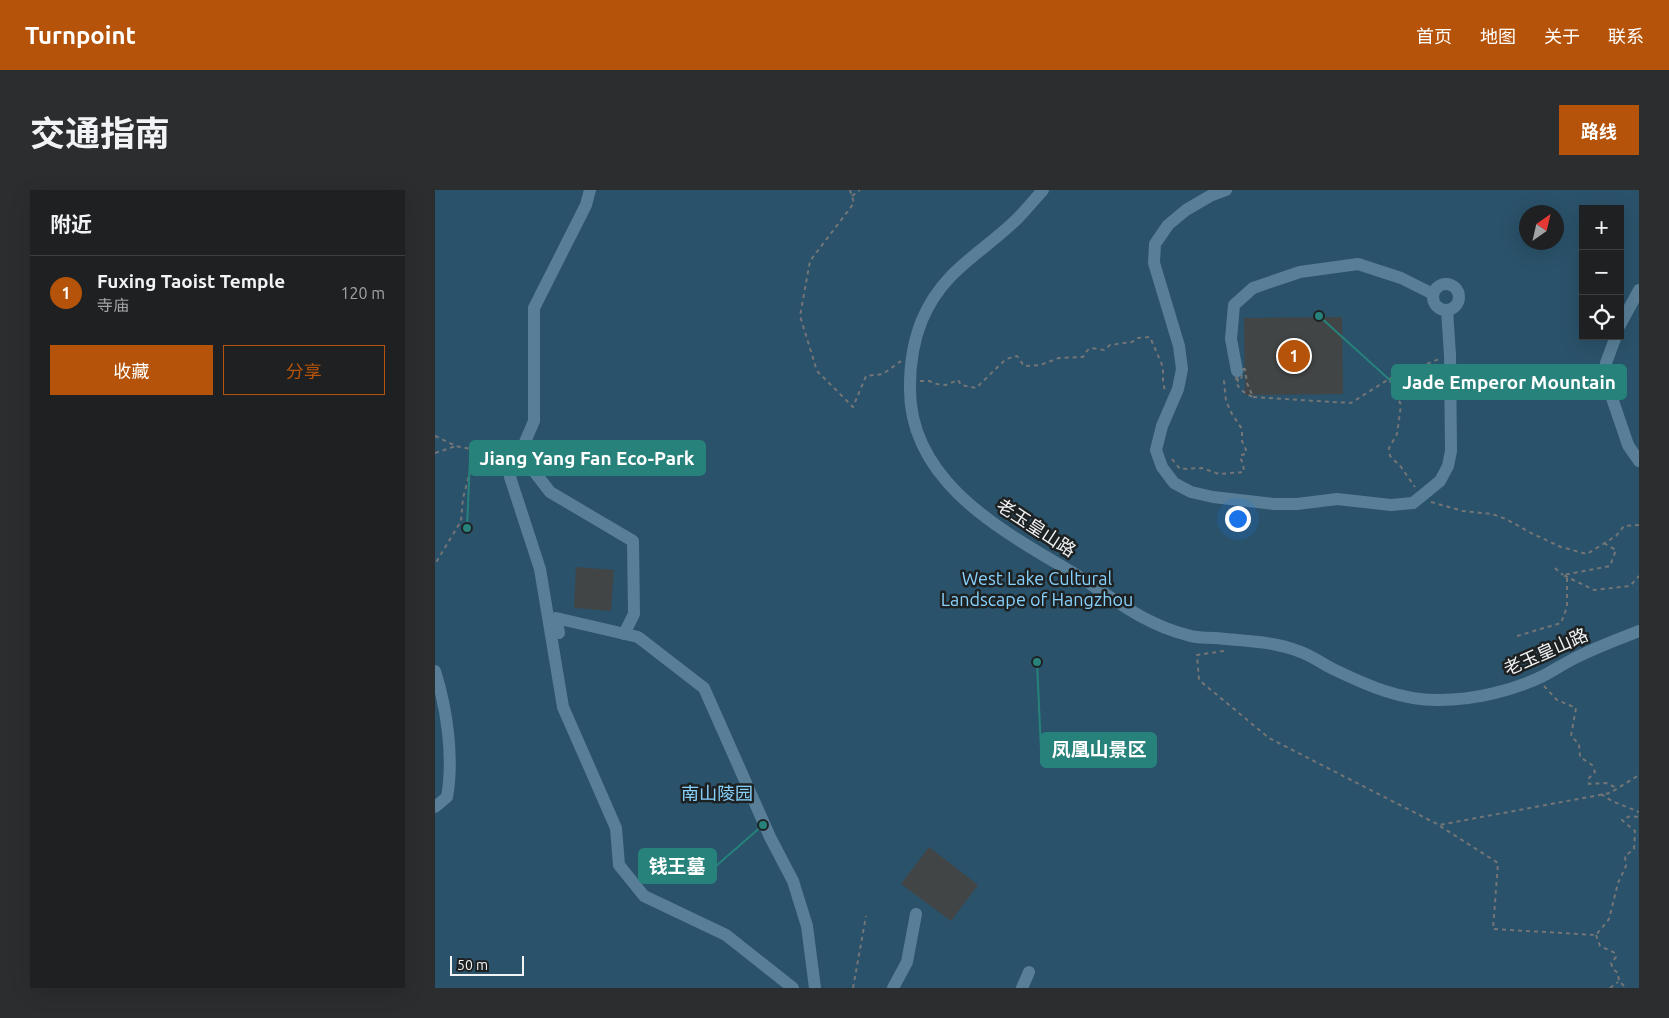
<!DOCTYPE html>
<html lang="zh">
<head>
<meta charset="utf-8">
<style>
  body { margin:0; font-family:Ubuntu,"Noto Sans SC",sans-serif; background:#2b2d2e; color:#f1f3f6 }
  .controls { position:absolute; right:15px; top:15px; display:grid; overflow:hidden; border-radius:0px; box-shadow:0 5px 20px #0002 }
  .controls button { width:45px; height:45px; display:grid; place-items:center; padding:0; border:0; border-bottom:1px solid #3c3e3f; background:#1e2021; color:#f1f3f6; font:25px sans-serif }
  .compass { position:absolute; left:1084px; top:15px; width:45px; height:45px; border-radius:50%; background:#1e2021; box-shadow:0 5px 20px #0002; rotate:34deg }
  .scale { position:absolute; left:15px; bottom:12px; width:74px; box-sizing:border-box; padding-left:5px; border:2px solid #f1f3f4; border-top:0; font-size:14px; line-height:18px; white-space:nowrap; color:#f1f3f4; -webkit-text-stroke:4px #1e2122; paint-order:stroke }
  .you { position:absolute; left:802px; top:328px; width:18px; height:18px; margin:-12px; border:4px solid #fff; border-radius:50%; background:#1a73e8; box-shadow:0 0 0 8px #1a73e833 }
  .badge { display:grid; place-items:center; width:32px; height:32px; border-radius:50%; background:#b45309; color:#fff; font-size:16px; font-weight:700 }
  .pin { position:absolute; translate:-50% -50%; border:2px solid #fff; box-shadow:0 1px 5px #0006 }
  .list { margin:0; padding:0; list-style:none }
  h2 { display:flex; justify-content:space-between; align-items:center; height:65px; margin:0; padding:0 20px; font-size:21px }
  h2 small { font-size:16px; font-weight:400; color:#a1a3a5 }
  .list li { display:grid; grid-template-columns:32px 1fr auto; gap:15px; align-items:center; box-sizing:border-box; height:75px; padding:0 20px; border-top:1px solid #3c3e3f }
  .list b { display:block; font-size:19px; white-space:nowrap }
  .list p { margin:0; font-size:16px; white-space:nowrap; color:#a1a3a5 }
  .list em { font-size:16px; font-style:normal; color:#a1a3a5 }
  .actions { display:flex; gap:10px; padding:15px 20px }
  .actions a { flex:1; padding:11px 0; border:1px solid #b45309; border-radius:0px; text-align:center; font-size:18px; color:#b45309 }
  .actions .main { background:#b45309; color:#fff }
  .icon { flex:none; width:28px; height:28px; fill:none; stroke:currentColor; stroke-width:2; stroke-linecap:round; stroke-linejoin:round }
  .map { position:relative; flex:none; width:1204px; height:798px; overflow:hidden; border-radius:0px }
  header { display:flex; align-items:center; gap:30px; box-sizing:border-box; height:70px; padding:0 25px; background:#b45309; color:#fff }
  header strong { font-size:24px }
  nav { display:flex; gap:28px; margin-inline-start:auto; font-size:18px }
  .intro { display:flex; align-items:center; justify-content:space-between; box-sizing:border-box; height:120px; padding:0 30px }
  h1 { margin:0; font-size:35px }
  .button { padding:12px 22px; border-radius:0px; background:#b45309; color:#fff; font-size:18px; font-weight:700 }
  main { display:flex; gap:30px; padding:0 30px }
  aside { flex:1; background:#1e2021; border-radius:0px; box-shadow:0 5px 20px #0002 }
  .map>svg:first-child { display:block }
  .green { fill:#2a526a; fill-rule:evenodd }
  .building { fill:#424546 }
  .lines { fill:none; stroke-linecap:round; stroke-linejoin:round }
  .path { stroke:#737576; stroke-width:2; stroke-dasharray:4 4; stroke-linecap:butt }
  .minor { stroke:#587f97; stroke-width:12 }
  .labels { text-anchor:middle; stroke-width:5; stroke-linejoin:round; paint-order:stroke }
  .street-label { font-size:18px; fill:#f1f3f4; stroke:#1e2122 }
  .park-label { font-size:18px; fill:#87d1fd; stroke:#1e2122 }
  .leader { fill:none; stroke:#26827b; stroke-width:2 }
  .callout-dot { fill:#26827b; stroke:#1e2122; stroke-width:2 }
  .callout { fill:#26827b; stroke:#26827b; stroke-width:2 }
  .callout-label { font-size:19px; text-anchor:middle; font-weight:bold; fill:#fff }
</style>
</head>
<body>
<header>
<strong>Turnpoint</strong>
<nav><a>首页</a><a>地图</a><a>关于</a><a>联系</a></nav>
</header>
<div class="intro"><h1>交通指南</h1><a class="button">路线</a></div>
<main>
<aside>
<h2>附近<small></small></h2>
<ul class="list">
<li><span class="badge">1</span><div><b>Fuxing Taoist Temple</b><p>寺庙</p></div><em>120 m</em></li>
</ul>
<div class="actions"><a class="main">收藏</a><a>分享</a></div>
</aside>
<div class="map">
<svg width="1204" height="798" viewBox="0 0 1204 798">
  <rect width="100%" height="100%" fill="#282a2c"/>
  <path class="green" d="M0,0h1204v798h-1204zM1148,19h37v127h-37zM1092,22h30v30h-30z"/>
  <g class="building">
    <polygon points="907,127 908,204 810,205 809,128"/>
    <polygon points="141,377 179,380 176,421 139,418"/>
    <polygon points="494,657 543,695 516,731 466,694"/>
  </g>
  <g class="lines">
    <g class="path">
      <polyline points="415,0 419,13 375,71 365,126 382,181 418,217 431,186 448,184 466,171"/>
      <polyline points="417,6 425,0"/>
      <path d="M808,179h2l2,14 6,14c-13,-6 -19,-11 -16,-26l1,10 3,-1z"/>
      <polyline points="954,189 966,215 962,244 954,258 955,266 966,277 980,297"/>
      <path d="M485,191h9l8,3 9,1 12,-5 3,5 15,3 30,-29 11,-3 7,10 16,-1 19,-7 24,-1c7,-12 8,-9 21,-7l6,-5 22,-3 6,-4 12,-1 13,30v14l2,10"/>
      <polyline points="818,207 916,213 954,189 1004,169"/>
      <polyline points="0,246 21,256 41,260 28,308 26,331 0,374"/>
      <polyline points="0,263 21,256"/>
      <polyline points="737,269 745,279 767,278 784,284 809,282 808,273 805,268 806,265 811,264 811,260 807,251 807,239 797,224 791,211 789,191 792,188"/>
      <polyline points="996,312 1028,321 1057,324 1071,329 1096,343 1126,357 1152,364 1181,346 1189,336 1204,335"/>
      <polyline points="1169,353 1181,360 1175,376 1128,385 1159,400 1195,396 1204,386"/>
      <polyline points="1120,378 1128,385"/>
      <polyline points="1082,446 1126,433 1132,417 1132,387"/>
      <polyline points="789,461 762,465 764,490 834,548 1004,635 1175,603 1204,585"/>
      <polyline points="1109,496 1122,510 1141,518 1136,546 1144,554 1145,567 1157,575 1160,582 1153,589 1154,594 1171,593 1182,598"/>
      <polyline points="1166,604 1177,611 1204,622"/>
      <polyline points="1005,636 1063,673 1058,739 1161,745 1174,729 1183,693 1191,676 1190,666 1199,659 1200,641 1187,630 1195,626 1204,627"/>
      <polyline points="1161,745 1165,756 1180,763 1181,767 1176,773 1178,779 1183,783 1184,791 1191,798"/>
      <polyline points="418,798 431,726"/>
      <polyline points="1175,798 1183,792"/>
    </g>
    <g class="minor">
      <polyline points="155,0 151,15 99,118 99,231 75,287 105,379 128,517 181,638 184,675 209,706 291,745 358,798"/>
      <path d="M608,0c-9,10 -17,20 -26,29 -37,36 -74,51 -95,101 -9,22 -12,43 -12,66 -2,94 89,143 160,185 40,24 70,52 117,64 9,3 19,3 28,3 28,3 57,3 83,13 13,4 23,12 35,18 33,16 69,32 107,31 33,0 72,-9 103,-24 11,-6 22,-13 34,-19 20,-10 41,-18 62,-26"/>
      <polyline points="791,0 775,6 751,20 733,35 720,54 719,73 744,156 747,179 743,199 727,236 721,260 727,277 739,293 756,302 778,307 839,314 862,314 902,309 956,315 978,313 1005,291 1013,276 1016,261 1015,165 1012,120"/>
      <circle cx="1011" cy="107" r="13"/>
      <polyline points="1185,135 1204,100"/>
      <polyline points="1181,146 1171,173 1171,184 1175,202 1193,255 1204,271"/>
      <polyline points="802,181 796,149 799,115 818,98 865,82 923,74 966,88 998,104"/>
      <polyline points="85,263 115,302 198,351 199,424 189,444"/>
      <polyline points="124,443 121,428 203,447 269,498 335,647 358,691 372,736 380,798"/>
      <path d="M0,481c12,38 19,87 12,126l-12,10"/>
      <polyline points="458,798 472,772 481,724"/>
      <polyline points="587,798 594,782"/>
    </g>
  </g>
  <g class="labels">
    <g class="street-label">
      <text transform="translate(601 338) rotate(33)" y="6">老玉皇山路</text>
      <text transform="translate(1111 462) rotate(-24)" y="6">老玉皇山路</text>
    </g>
    <g class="park-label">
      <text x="602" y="395">West Lake Cultural<tspan x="602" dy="21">Landscape of Hangzhou</tspan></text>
      <text x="282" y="610">南山陵园</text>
    </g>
  </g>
  <path class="leader" d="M884 126L957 192M32 338L35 268M602 472L606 560M328 635L281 676"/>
  <g class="callout-dot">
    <circle cx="884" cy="126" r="5"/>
    <circle cx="32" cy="338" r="5"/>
    <circle cx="602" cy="472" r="5"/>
    <circle cx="328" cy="635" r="5"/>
  </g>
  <g class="callout">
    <rect x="957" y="175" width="234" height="34" rx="5"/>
    <rect x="35" y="251" width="235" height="34" rx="5"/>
    <rect x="606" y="543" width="115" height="34" rx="5"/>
    <rect x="204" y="659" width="77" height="34" rx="5"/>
  </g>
  <g class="callout-label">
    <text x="1074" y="199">Jade Emperor Mountain</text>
    <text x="152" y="275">Jiang Yang Fan Eco-Park</text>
    <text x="664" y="566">凤凰山景区</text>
    <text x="242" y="683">钱王墓</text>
  </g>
</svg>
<div class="controls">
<button>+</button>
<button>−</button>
<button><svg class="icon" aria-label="locate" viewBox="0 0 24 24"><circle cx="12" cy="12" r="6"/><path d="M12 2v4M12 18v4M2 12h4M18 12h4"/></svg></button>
</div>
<svg class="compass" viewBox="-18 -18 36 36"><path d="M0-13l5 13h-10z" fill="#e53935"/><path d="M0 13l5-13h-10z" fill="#a1a3a5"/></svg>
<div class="scale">50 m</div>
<div class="you"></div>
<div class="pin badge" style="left:859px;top:166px">1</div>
</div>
</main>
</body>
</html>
